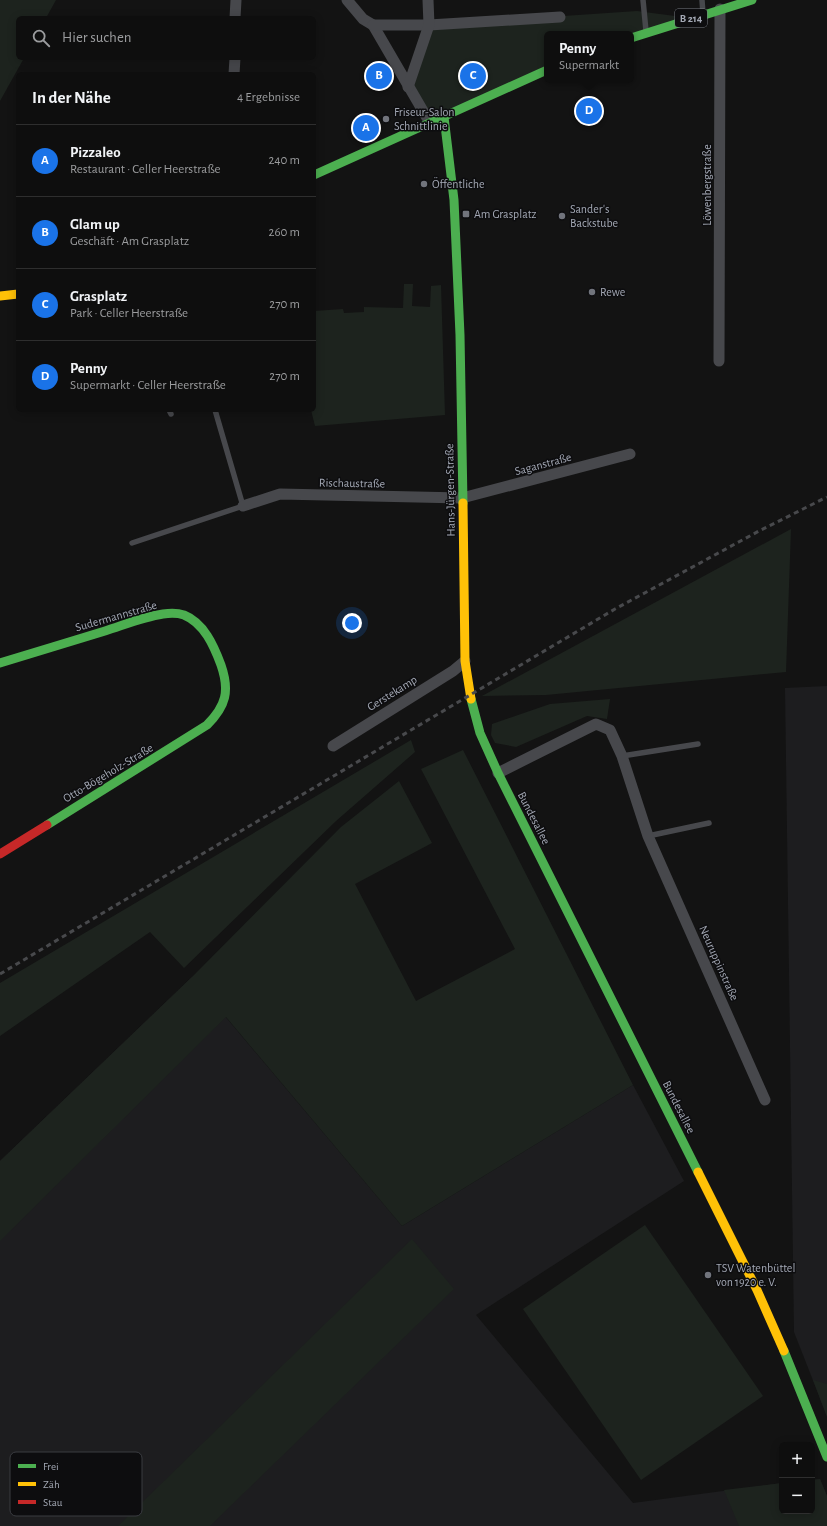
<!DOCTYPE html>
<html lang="de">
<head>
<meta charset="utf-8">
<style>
  body { margin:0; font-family:"Alegreya Sans",sans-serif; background:#171717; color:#f1f3f6 }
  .controls { position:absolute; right:12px; bottom:12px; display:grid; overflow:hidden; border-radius:6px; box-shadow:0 2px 10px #0003 }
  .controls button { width:36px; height:36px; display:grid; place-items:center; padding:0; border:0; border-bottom:1px solid #2e2e2e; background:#0e0e0e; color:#f1f3f6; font:20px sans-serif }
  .you { position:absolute; left:352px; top:623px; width:14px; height:14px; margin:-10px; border:3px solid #fff; border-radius:50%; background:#1a73e8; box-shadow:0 0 0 6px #1a73e833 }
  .badge { display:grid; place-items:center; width:26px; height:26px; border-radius:50%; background:#1a73e8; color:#fff; font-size:13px; font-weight:700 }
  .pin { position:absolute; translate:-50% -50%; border:2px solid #fff; box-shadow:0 1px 4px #0006 }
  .popup { position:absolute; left:544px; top:31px; width:90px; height:52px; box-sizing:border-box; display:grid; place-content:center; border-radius:6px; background:#0e0e0e; filter:drop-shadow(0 1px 3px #0005); font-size:13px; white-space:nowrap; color:#9b9c9e }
  .popup b { font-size:15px; color:#f1f3f6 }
  .popup::after { content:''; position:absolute; left:50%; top:100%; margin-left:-8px; border:8px solid transparent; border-top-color:#0e0e0e }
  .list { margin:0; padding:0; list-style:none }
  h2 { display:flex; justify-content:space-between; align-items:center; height:52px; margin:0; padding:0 16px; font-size:17px }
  h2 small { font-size:13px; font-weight:400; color:#9b9c9e }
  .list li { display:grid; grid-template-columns:26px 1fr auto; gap:12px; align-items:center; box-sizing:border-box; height:72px; padding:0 16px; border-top:1px solid #2e2e2e }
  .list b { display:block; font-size:15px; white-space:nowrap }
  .list p { margin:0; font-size:13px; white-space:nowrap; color:#9b9c9e }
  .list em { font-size:13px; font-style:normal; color:#9b9c9e }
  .icon { flex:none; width:22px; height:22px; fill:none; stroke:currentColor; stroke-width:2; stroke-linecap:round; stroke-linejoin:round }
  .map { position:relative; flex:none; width:827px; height:1526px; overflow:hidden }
  .search { position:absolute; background:#0e0e0e; box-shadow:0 2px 10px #0003; left:16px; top:16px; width:300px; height:44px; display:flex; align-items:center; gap:10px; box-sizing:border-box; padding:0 14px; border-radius:6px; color:#9b9c9e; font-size:15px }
  .panel { position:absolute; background:#0e0e0e; box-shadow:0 2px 10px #0003; left:16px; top:72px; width:300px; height:340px; border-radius:6px }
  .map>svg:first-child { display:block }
  .built { fill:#1d1d1f }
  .green { fill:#1d231e }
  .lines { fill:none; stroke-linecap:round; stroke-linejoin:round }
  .lane { stroke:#47484c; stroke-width:5.5 }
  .street { stroke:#47484c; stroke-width:11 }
  .fast { stroke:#4caf50; stroke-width:9 }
  .slow { stroke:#ffc107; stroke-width:9 }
  .jam { stroke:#c62828; stroke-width:9 }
  .rail { stroke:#48494c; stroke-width:3; stroke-dasharray:5 4; stroke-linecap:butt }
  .poi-dot { fill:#71747c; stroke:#0d0d0f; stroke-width:1.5 }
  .labels { text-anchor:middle; stroke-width:3; stroke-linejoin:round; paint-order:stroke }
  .shield { fill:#0d0d0f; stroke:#767a82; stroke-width:1 }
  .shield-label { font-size:11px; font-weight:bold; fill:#a3a8b4 }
  .poi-label { font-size:12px; fill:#a3a8b4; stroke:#0d0d0f; text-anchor:start }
  .street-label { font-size:12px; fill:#a3a8b4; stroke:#0d0d0f }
  .key { fill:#0d0d0f; stroke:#3a3c41; stroke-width:1 }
  .key-label { font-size:11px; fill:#a3a8b4 }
</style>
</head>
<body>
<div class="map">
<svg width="827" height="1526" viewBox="0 0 827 1526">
  <rect width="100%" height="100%" fill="#131313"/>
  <g class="built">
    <polygon points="827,686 827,1416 794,1332 785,688"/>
    <polygon points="192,977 402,1226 633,1085 684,1181 476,1315 633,1503 782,1483 782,1511 812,1511 812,1480 820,1479 827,1496 827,1526 0,1526 0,1161"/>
  </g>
  <g class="green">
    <polygon points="0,0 56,0 46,18 18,18 18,58 24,58 0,101"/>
    <polygon points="637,11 690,18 631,34 547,34 547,70 430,123 408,87 429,25"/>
    <polygon points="404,284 413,284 412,306 430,307 431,286 441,285 445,415 315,426 311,410 314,410 314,311 343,309 344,313 364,312 364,307 403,308"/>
    <polygon points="791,529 786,672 546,695 482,696"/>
    <polygon points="610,699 607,719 587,716 516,747 495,743 491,735 492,724 550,704"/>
    <polygon points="411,740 415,752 336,821 184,968 150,932 0,1036 0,983"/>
    <polygon points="463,750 633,1085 402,1226 226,1017 0,1241 0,1161 192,977 341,827 399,781 432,843 355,884 416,1001 515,949 421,769"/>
    <polygon points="645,1225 763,1396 641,1480 523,1309"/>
    <polygon points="412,1239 454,1289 210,1526 118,1526"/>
    <polygon points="813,1380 827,1384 827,1417"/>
    <polygon points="820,1479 827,1496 827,1526 739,1526 724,1490 782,1483 782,1511 812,1511 812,1480"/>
  </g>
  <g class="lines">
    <g class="lane">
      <polyline points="643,0 646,31"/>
      <polyline points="702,0 703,14"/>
      <polyline points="169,410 171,414"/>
      <polyline points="132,543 243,506 215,410"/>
      <polyline points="622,756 698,744"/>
      <polyline points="648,836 709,823"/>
    </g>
    <g class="street">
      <polyline points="347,0 363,19 373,25 430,123"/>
      <polyline points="235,18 236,0"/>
      <polyline points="373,25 429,25 560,17"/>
      <polyline points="234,74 235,58"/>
      <polyline points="408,87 429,25 428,0"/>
      <polyline points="719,361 720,9"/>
      <polyline points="243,506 280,494 462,498 630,454"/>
      <polyline points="333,746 453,671 465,661"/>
      <polyline points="498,773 596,724 610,730 622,756 648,836 765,1100"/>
    </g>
    <g class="fast">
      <polyline points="631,38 752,0"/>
      <polyline points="444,117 454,200 460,335 463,503"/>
      <polyline points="314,175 547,70"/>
      <path d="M0,663c35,-11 70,-21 105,-32 19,-6 38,-14 58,-17 7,-1 15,-1 21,1 20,8 30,31 37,50 9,26 5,41 -14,60l-160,100"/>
      <polyline points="471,699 480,733 498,773 698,1172"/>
      <polyline points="784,1351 827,1457"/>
    </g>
    <g class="slow">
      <polyline points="0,296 18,294"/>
      <polyline points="463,503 465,661 471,699"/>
      <polyline points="698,1172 757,1290 784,1351"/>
    </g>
    <polyline class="jam" points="0,854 47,825"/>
    <polyline class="rail" points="0,974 615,609 759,531 827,497"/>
  </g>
  <g class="poi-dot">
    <circle cx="386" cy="119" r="4"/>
    <circle cx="424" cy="184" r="4"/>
    <rect x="462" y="210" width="8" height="8" rx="2"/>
    <circle cx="562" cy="216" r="4"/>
    <circle cx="592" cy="292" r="4"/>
    <circle cx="708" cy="1275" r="4"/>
  </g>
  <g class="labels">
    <rect class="shield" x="675" y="9" width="32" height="18" rx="3"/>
    <g class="shield-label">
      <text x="691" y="22">B 214</text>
    </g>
    <g class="poi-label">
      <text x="394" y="116">Friseur-Salon<tspan x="394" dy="14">Schnittlinie</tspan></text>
      <text x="432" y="188">Öffentliche</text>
      <text x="570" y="213">Sander's<tspan x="570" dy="14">Backstube</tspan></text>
      <text x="474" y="218">Am Grasplatz</text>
      <text x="600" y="296">Rewe</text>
      <text x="716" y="1272">TSV Watenbüttel<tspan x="716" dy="14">von 1920 e. V.</tspan></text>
    </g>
    <g class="street-label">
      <text transform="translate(707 185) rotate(-90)" y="4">Löwenbergstraße</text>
      <text transform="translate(543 464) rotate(-15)" y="4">Saganstraße</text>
      <text transform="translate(352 483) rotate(1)" y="4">Rischaustraße</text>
      <text transform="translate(450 490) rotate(-91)" y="4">Hans-Jürgen-Straße</text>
      <text transform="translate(116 616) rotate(-16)" y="4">Sudermannstraße</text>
      <text transform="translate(392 693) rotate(-32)" y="4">Gerstekamp</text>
      <text transform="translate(108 773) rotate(-31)" y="4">Otto-Bögeholz-Straße</text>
      <text transform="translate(534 818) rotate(63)" y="4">Bundesallee</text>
      <text transform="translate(719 963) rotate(66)" y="4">Neuruppinstraße</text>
      <text transform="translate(679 1107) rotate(63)" y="4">Bundesallee</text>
    </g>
  </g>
  <rect x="10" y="1452" width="132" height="64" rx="6" class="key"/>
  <rect x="18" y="1464" width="18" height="4" fill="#4caf50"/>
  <rect x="18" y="1482" width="18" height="4" fill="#ffc107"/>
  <rect x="18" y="1500" width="18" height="4" fill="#c62828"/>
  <g class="key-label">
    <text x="43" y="1470">Frei</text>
    <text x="43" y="1488">Zäh</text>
    <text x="43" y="1506">Stau</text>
  </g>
</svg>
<div class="controls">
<button>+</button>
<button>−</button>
</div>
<div class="you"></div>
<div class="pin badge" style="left:366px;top:128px">A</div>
<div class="pin badge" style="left:379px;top:76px">B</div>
<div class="pin badge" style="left:473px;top:76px">C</div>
<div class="pin badge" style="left:589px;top:111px">D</div>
<div class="popup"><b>Penny</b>Supermarkt</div>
<div class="search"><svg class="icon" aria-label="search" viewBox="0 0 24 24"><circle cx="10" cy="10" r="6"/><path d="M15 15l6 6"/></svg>Hier suchen</div>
<section class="panel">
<h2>In der Nähe<small>4 Ergebnisse</small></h2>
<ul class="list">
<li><span class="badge">A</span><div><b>Pizzaleo</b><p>Restaurant · Celler Heerstraße</p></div><em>240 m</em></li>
<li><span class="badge">B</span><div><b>Glam up</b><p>Geschäft · Am Grasplatz</p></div><em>260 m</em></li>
<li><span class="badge">C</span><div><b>Grasplatz</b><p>Park · Celler Heerstraße</p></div><em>270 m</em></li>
<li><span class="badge">D</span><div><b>Penny</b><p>Supermarkt · Celler Heerstraße</p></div><em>270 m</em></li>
</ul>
</section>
</div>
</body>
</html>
